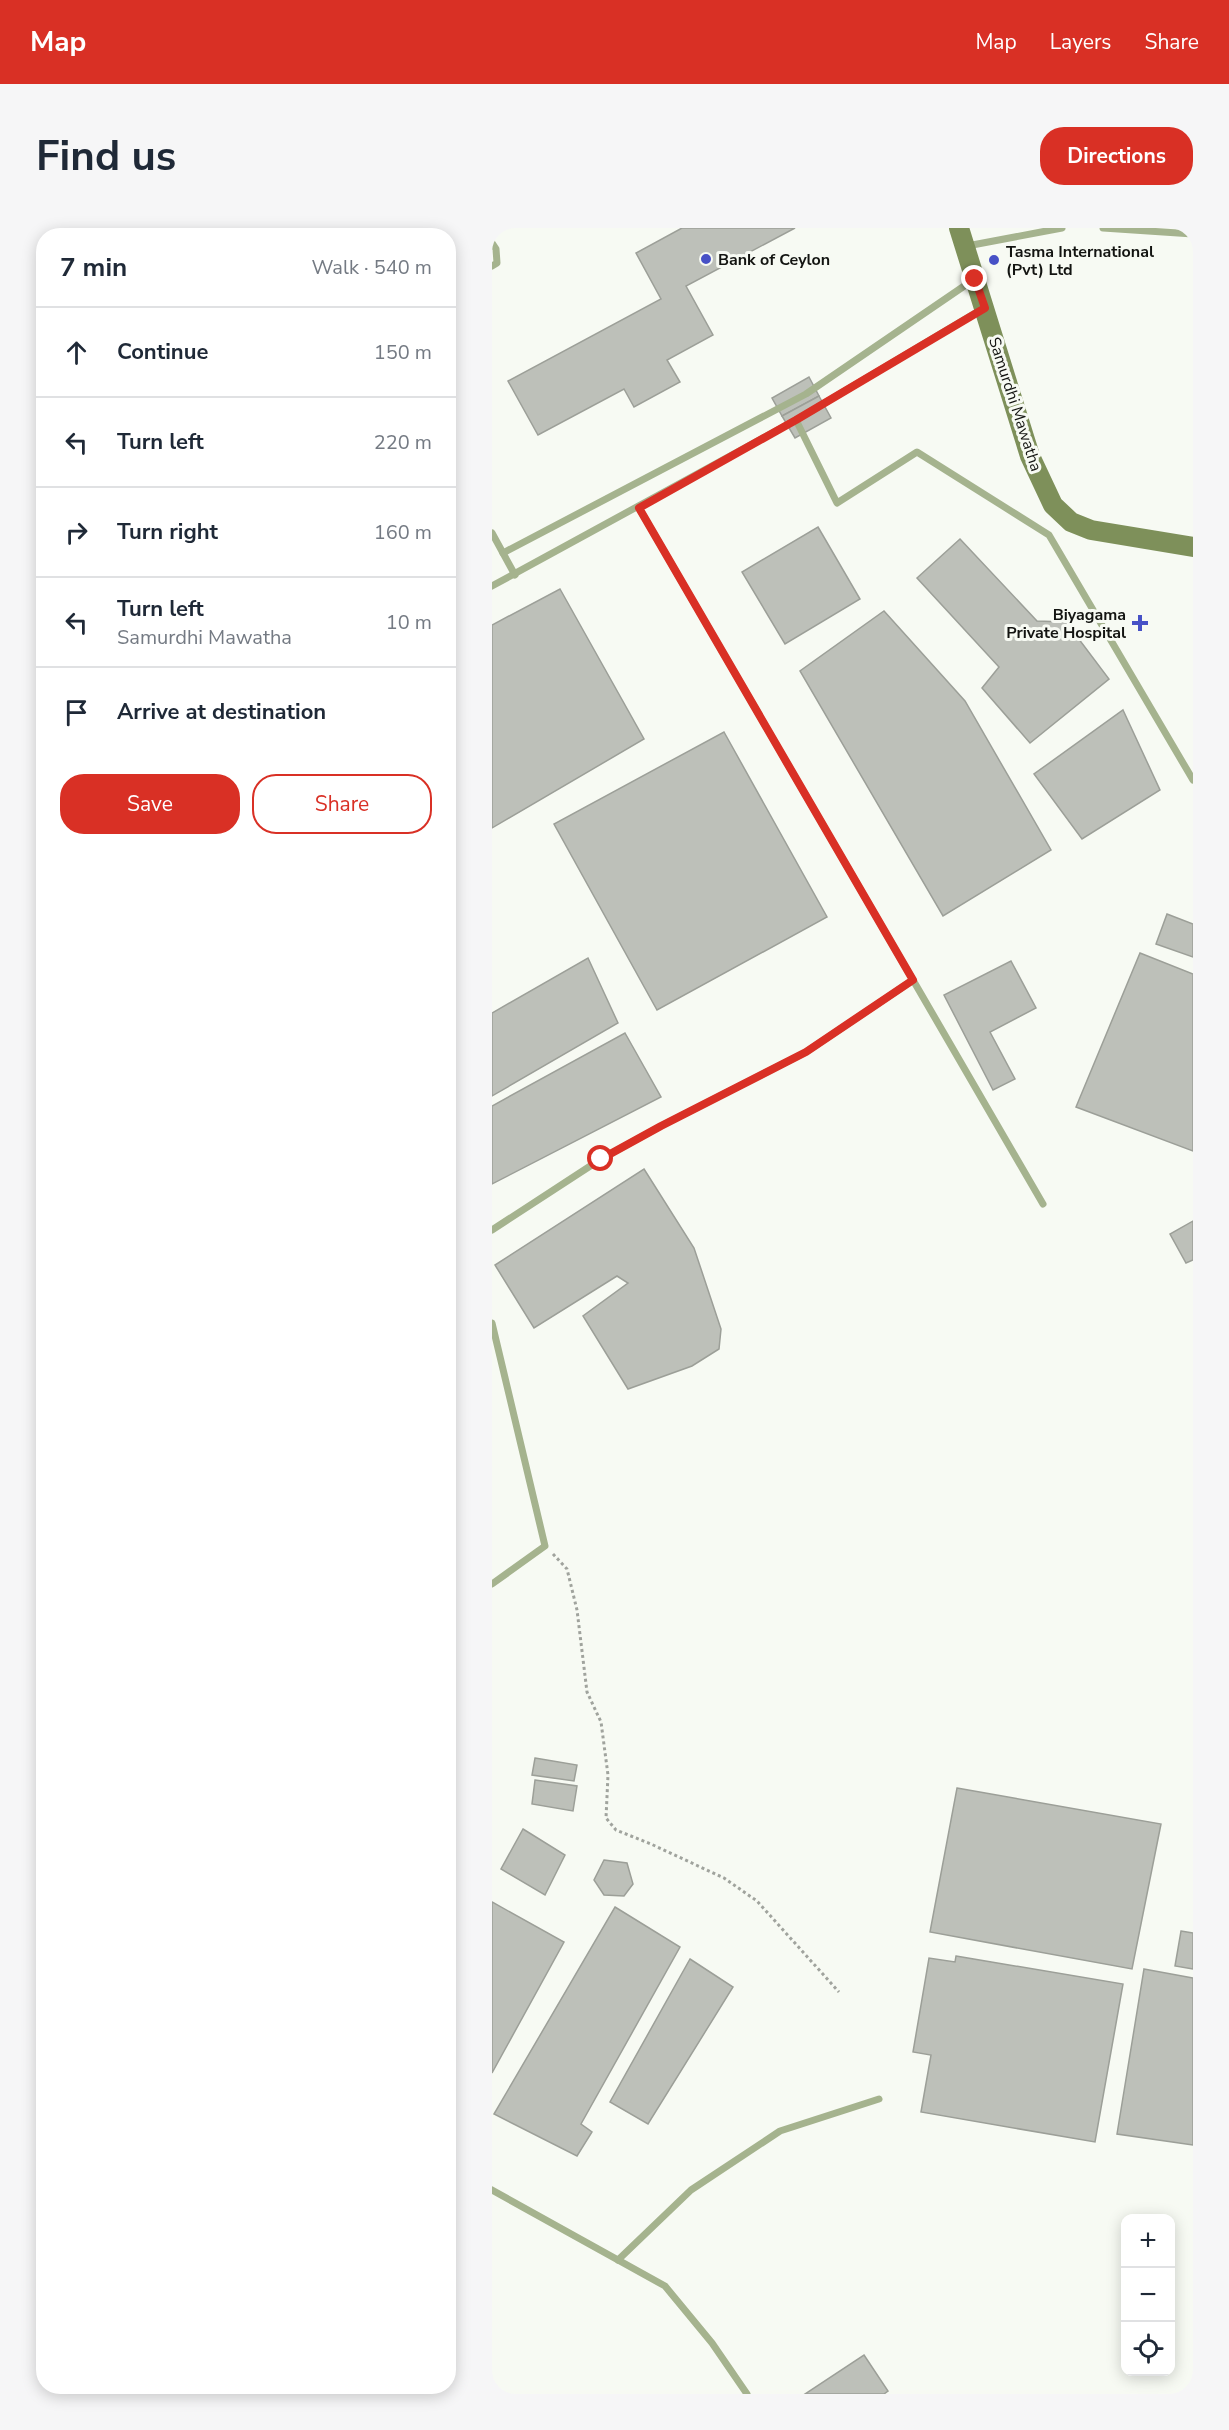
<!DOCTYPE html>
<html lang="en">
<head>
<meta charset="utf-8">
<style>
  body { margin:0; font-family:"Nunito Sans",sans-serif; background:#f6f6f7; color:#1f2937 }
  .controls { position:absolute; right:18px; bottom:18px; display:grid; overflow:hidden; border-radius:12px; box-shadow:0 3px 15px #0003 }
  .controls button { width:54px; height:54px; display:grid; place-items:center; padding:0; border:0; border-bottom:2px solid #e0e1e3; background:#fff; color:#1f2937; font:30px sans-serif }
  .stop { position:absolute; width:18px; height:18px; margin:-14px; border:4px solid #d93025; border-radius:50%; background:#fff }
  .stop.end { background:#d93025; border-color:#fff; box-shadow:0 2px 6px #0008 }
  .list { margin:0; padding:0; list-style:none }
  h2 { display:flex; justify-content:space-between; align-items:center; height:78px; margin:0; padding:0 24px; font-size:26px }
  h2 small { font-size:20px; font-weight:400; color:#747a83 }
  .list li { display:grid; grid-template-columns:39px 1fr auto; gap:18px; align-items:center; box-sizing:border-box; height:90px; padding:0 24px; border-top:2px solid #e0e1e3 }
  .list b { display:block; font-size:22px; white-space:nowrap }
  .list p { margin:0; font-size:20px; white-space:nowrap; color:#747a83 }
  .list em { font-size:20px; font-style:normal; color:#747a83 }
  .actions { display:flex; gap:12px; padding:18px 24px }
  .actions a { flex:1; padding:14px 0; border:2px solid #d93025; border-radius:24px; text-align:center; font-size:21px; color:#d93025 }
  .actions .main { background:#d93025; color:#fff }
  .icon { flex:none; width:33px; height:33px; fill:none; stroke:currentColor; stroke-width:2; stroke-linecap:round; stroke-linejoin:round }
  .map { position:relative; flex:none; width:701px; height:2166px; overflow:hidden; border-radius:24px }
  header { display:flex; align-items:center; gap:36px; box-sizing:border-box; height:84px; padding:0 30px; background:#d93025; color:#fff }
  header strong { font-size:28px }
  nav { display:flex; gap:33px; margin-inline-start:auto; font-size:21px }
  .intro { display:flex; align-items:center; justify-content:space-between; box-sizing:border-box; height:144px; padding:0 36px }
  h1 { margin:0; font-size:42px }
  .button { padding:15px 27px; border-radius:24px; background:#d93025; color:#fff; font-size:21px; font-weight:700 }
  main { display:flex; gap:36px; padding:0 36px }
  aside { flex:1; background:#fff; border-radius:24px; box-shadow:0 3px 15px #0003 }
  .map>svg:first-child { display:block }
  .building { fill:#bdc0b9; stroke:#9c9f98; stroke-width:1.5 }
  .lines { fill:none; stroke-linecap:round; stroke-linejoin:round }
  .path { stroke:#a0a39d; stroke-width:3; stroke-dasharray:3 3; stroke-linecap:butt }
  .lane { stroke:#a5b38e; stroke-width:7 }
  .secondary { stroke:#7e905a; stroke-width:20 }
  .route { stroke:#d93025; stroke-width:8 }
  .poi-dot { fill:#4751c6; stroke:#f7faf3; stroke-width:2 }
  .labels { text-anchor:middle; stroke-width:6; stroke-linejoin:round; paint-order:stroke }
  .poi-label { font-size:16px; font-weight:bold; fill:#131411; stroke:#f7faf3; text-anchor:start }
  .street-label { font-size:16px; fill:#131411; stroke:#f7faf3 }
</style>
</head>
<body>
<header>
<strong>Map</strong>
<nav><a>Map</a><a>Layers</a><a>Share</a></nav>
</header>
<div class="intro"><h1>Find us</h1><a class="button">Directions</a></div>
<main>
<aside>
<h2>7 min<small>Walk · 540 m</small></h2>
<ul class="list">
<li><svg class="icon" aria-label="ahead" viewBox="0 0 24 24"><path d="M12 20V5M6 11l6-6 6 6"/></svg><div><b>Continue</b></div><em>150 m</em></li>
<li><svg class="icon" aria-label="left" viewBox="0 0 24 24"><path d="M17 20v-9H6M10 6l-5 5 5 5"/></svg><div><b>Turn left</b></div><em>220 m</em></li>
<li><svg class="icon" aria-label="right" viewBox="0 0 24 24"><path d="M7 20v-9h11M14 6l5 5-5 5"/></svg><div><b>Turn right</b></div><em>160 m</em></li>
<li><svg class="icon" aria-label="left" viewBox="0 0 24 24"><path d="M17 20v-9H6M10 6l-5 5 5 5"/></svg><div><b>Turn left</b><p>Samurdhi Mawatha</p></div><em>10 m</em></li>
<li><svg class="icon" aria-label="arrive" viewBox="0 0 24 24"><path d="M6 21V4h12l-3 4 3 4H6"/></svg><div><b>Arrive at destination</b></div></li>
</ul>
<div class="actions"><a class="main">Save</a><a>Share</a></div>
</aside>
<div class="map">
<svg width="701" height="2166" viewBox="0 0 701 2166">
  <rect width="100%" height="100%" fill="#f7faf3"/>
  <g class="building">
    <polygon points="190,0 303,0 194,58 221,107 175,132 188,154 142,179 132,161 46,207 16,153 169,71 144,25"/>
    <polygon points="317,149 327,168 290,188 280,170"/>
    <polygon points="327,168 339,190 303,210 290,188"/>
    <polygon points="326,299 368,371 293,416 250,344"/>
    <polygon points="468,311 545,393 574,394 617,451 538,515 490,460 507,439 425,350"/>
    <polygon points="68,361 152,511 0,600 0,397"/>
    <polygon points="392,383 473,473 559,622 451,688 308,443"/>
    <polygon points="631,482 668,562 590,611 542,546"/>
    <polygon points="232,504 335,689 165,782 62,596"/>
    <polygon points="675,686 701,696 701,729 664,716"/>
    <polygon points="648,725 701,746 701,923 584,879"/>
    <polygon points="96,730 126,795 0,868 0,785"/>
    <polygon points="519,733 544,780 498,804 523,851 501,862 452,767"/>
    <polygon points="133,805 169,869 0,956 0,878"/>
    <polygon points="152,941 202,1020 229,1101 227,1121 200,1138 136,1161 91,1088 136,1055 125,1048 42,1100 3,1037"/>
    <polygon points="701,993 701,1032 694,1035 678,1006"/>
    <polygon points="43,1530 85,1537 82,1553 40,1547"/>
    <polygon points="43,1552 85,1558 81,1583 40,1576"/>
    <polygon points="465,1560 669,1596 640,1741 438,1704"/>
    <polygon points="31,1601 73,1627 53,1667 9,1641"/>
    <polygon points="112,1632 135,1635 141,1656 132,1668 112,1667 102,1652"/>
    <polygon points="0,1674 72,1714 0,1845"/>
    <polygon points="123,1679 188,1719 89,1896 100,1904 85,1928 2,1886"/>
    <polygon points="689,1703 701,1705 701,1741 683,1738"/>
    <polygon points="464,1728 631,1756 603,1914 429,1884 439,1827 421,1824 437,1730 463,1734"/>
    <polygon points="198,1731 241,1759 156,1896 118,1874"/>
    <polygon points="652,1741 701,1750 701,1917 625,1906"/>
    <polygon points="372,2127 396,2163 392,2166 313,2166"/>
  </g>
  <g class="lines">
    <polyline class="path" points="61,1326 75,1341 85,1382 95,1464 109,1494 116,1547 114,1590 124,1602 159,1616 232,1650 265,1673 347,1764"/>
    <g class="lane">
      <polyline points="611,0 701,6"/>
      <polyline points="0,15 4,21 5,35 0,38"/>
      <polyline points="475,18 570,0"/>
      <polyline points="304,192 345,275 425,224 557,307 701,552"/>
      <polyline points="147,280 551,976"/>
      <polyline points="0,305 23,347"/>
      <polyline points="11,325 314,166 481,52"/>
      <polyline points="0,358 304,192 490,81"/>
      <polyline points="0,1002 109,931 169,898 314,824 421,752"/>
      <polyline points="0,1095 53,1318 0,1356"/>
      <polyline points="0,1962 173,2058 220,2115 255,2166"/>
      <polyline points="126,2032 199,1962 288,1903 387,1871"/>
    </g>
    <polyline class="secondary" points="467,0 538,228 561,277 579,294 599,302 701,319"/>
  </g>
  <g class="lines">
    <polyline class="route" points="109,931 169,898 314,824 421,752 147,280 304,192 493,80 483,51"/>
  </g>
  <g class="poi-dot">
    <circle cx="214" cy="31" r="6"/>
    <circle cx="502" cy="32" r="6"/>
    <path d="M645 386h6v6h6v6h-6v6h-6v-6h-6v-6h6z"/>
  </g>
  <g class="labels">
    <g class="poi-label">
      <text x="514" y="29">Tasma International<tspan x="514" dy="18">(Pvt) Ltd</tspan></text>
      <text x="226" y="37">Bank of Ceylon</text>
      <text x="634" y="392" text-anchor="end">Biyagama<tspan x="634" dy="18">Private Hospital</tspan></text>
    </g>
    <g class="street-label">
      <text transform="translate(524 176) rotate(72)" y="6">Samurdhi Mawatha</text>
    </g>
  </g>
</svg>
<div class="controls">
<button>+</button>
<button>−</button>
<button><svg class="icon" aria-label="locate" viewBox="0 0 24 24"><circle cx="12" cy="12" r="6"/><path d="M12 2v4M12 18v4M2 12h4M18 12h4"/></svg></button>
</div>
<div class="stop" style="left:109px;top:931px"></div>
<div class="stop end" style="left:483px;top:51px"></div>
</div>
</main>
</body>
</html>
